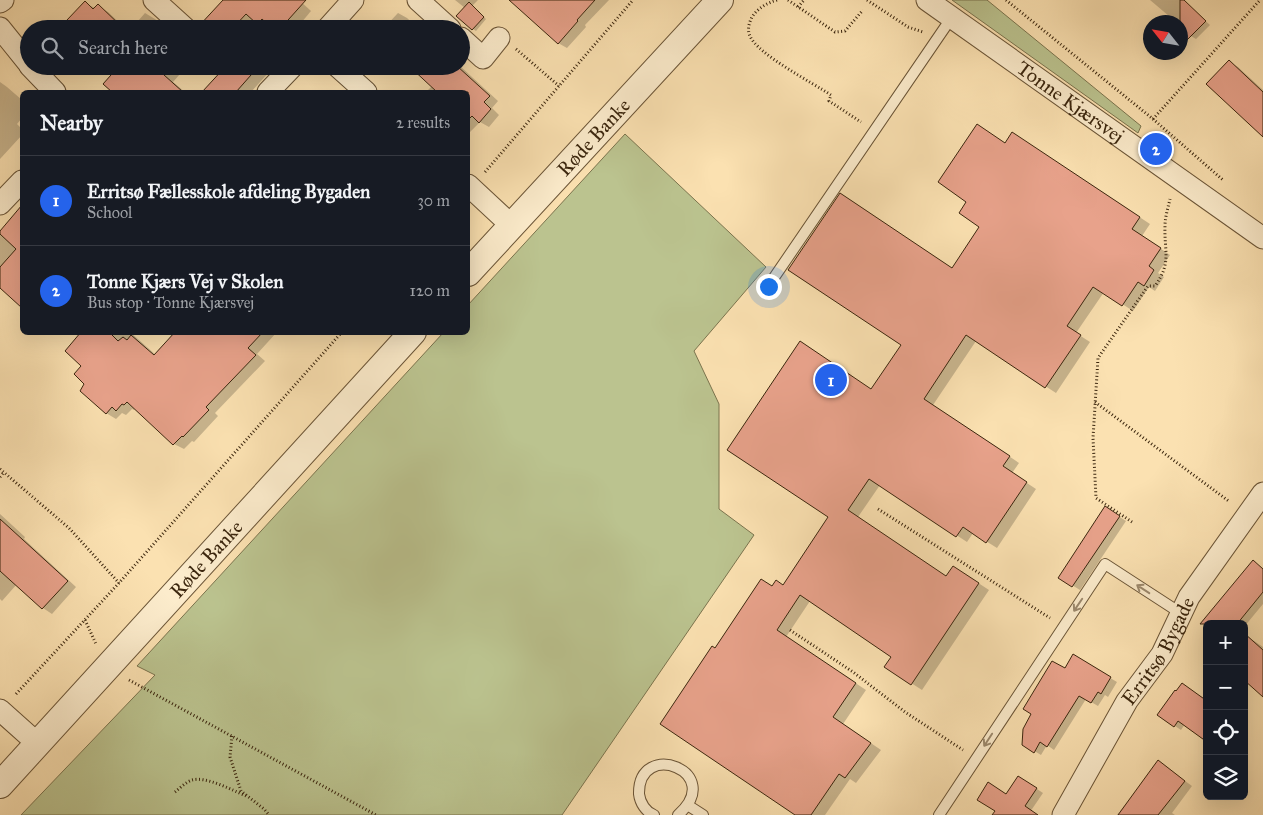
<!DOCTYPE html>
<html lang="en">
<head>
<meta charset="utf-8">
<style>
  body { margin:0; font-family:"IM FELL Great Primer",serif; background:#242831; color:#f1f3f6 }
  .controls { position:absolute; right:15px; bottom:15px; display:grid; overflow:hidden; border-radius:8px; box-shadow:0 5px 20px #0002 }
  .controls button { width:45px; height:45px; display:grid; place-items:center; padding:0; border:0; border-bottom:1px solid #363941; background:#171b24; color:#f1f3f6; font:25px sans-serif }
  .compass { position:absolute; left:1143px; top:15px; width:45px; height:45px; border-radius:50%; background:#171b24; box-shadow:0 5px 20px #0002; rotate:301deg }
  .you { position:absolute; left:768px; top:286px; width:18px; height:18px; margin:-12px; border:4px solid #fff; border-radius:50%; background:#1a73e8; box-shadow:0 0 0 8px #1a73e833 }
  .badge { display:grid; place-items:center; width:32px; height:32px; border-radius:50%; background:#2563eb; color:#fff; font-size:16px; font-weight:700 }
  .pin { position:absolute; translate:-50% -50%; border:2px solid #fff; box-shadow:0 1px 5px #0006 }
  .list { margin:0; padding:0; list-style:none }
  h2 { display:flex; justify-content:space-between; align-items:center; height:65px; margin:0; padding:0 20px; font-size:21px }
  h2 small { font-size:16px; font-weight:400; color:#9ea1a6 }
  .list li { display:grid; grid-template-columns:32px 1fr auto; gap:15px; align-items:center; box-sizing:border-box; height:90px; padding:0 20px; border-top:1px solid #363941 }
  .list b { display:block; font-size:19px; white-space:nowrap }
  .list p { margin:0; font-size:16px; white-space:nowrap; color:#9ea1a6 }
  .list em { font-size:16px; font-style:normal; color:#9ea1a6 }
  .icon { flex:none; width:28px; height:28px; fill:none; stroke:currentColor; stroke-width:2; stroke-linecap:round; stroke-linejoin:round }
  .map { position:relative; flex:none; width:1263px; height:815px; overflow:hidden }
  .search { position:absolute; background:#171b24; box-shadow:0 5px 20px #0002; left:20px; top:20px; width:450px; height:55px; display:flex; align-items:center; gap:12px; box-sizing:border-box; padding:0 18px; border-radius:28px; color:#9ea1a6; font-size:19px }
  .panel { position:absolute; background:#171b24; box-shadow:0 5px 20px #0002; left:20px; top:90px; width:450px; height:245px; border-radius:8px }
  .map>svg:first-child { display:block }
  .green { fill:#bbc38f; stroke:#7b744e }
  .shadow { fill:#0003 }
  .building { fill:#e8a28b; stroke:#3b260e }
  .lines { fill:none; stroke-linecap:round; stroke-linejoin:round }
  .service-casing { stroke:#6b5537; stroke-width:12 }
  .minor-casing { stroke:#6b5537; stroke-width:23 }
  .tertiary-casing { stroke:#6b5537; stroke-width:28 }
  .path { stroke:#3b260e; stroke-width:3; stroke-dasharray:1 2.5; stroke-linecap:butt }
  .service { stroke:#fceccc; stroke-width:10 }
  .minor { stroke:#fceccc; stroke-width:21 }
  .tertiary { stroke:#fceccc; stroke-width:26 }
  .oneway { stroke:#9c896d }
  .labels { text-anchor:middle; stroke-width:5; stroke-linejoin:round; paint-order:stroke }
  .street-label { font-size:20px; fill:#3b260e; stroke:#fceccc }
</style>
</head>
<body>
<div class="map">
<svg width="1263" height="815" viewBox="0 0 1263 815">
  <rect width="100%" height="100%" fill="#fbe1b1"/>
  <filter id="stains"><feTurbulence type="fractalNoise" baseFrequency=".004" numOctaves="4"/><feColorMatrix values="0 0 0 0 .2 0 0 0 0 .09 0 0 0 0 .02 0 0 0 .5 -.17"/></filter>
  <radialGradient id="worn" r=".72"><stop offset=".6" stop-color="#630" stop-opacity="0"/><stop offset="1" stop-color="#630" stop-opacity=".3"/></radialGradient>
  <g class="green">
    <polygon points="952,0 987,0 1141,126 1138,133"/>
    <polygon points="625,134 766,267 694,351 719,404 719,509 754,535 562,815 21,815 155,675 137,666 443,333 468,332 468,305"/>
  </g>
  <g class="shadow">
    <polygon points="225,0 299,0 311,11 296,29 204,29"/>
    <polygon points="455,0 478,0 472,6 486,19 476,31 473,29 465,8"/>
    <polygon points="522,0 609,0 585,25 586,27 567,48 558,43"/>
    <polygon points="1150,0 1182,0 1210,25 1196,39 1191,36 1180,22 1176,22"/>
    <polygon points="85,3 95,8 98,6 108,12 126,29 76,29"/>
    <polygon points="145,13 155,19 167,29 131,29"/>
    <polygon points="398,13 407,18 419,29 383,29"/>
    <polygon points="1229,62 1238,67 1263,90 1263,135"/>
    <polygon points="106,66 187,66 173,82 185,92 114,92 104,84 114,73"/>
    <polygon points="228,66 266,66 271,70 251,92 203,92"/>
    <polygon points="411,66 460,66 498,101 492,108 499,115 489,127 480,122 470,132 468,131 468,92 426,92 432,86"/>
    <polygon points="0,82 7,87 22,100 22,118 17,124 22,129 22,135 0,159"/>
    <polygon points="1023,140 1150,224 1142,236 1170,255 1158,273 1164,277 1155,291 1149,287 1133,311 1104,292 1076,333 1090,342 1056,393 976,341 933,405 1019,463 1012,473 1036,489 997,548 973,533 967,542 880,485 858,517 947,577 963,573 989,590 922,690 886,667 893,656 810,601 786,637 866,690 843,724 881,750 856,783 850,779 825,815 797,815 716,650 772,587 783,586 830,517 872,390 903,345 841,194 953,269 981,227 1006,144"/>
    <polygon points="22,206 22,307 0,286 0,232"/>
    <polygon points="83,332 130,332 156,355 177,332 277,332 257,354 265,361 215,413 218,416 194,442 192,441 184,449 174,444 135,409 134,410 132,409 126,415 122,413 116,419 106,413 86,384 83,366"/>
    <polygon points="1112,512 1126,521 1080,590 1059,577"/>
    <polygon points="0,514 25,537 24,539 76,587 52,614 43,608 17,584 2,601 0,599"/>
    <polygon points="1253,562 1263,568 1263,604 1244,627 1244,624 1211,624"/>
    <polygon points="1244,634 1263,647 1263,695"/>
    <polygon points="1073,656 1117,682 1108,697 1105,695 1098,706 1086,699 1054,750 1047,745 1041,755 1023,744"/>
    <polygon points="1189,688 1185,724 1181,730 1175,726"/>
    <polygon points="1159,762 1192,786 1172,813 1175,815 1117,815"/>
    <polygon points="1025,781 1043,793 1028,815 1003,815 1006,795"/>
  </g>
  <g class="building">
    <polygon points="223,0 306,0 280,29 273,29 262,19 257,24 246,14 232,29 198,29 198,27"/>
    <polygon points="509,0 595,0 577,20 578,21 558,44"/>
    <polygon points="1180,0 1184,0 1206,21 1180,47"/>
    <polygon points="85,1 93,9 98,4 124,29 72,29 74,27 67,20"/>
    <polygon points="469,2 484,17 472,30 456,16"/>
    <polygon points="1229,60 1263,92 1263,137 1206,84"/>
    <polygon points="119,66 154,66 183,92 112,92 103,84"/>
    <polygon points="226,66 259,66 236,92 202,92"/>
    <polygon points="409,66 457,66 490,96 484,102 491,109 479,123 472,116 468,120 468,92 437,92"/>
    <polygon points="977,124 1005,143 1012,132 1140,217 1132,229 1161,248 1149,266 1154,270 1144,286 1138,282 1122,306 1093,287 1067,326 1081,335 1045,388 966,335 924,399 1010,456 1003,466 1027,482 986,543 963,527 956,537 869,479 848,510 946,576 953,566 979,583 911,685 884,667 891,657 800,595 777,630 856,683 833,717 871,743 845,778 839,774 811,815 795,815 660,724 712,646 715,648 761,579 772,586 776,580 783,585 828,517 727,450 800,341 871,389 901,345 788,270 840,193 952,268 979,227 959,213 966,202 938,182"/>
    <polygon points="22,205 22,308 0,288 0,267 16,249 0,234 0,231"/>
    <polygon points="81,332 109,332 118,341 123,337 127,340 131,335 154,355 175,332 263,332 248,348 256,355 206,407 209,410 183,437 182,436 173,445 127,402 124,405 122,404 116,411 112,407 106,414 80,391 84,384 74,374 81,366 65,351"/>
    <polygon points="1105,506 1120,516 1072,587 1058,578"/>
    <polygon points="0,519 68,581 42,609 0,571"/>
    <polygon points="1253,560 1263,569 1263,592 1237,624 1200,624"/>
    <polygon points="1244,633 1263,650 1263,697 1244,680"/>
    <polygon points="1073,654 1111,677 1101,694 1098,692 1091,703 1079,696 1047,747 1040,742 1034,753 1022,745 1023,729 1031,714 1023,709 1052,661 1065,668"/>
    <polygon points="1182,683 1207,701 1207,742 1178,721 1174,727 1157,715 1175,690 1176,691"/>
    <polygon points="1158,760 1185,781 1158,815 1118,815"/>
    <polygon points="1018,776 1037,788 1025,806 1038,815 992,815 995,811 977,800 988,782 1006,794"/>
  </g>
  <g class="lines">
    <defs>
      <g id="service">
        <polyline points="771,282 952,17"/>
        <polyline points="689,806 703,815"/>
        <path d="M654,815c-8,-3 -14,-12 -15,-21 -1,-56 88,-22 39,21"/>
        <polyline points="939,815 1105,564 1182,614"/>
      </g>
      <g id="minor">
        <polyline points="154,0 186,29"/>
        <polyline points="418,0 450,29"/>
        <path id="s1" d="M927,0l336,238"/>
        <polyline points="0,2 3,0"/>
        <polyline points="0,28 29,64"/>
        <polyline points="327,29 353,0"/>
        <polyline points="461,38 483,58 499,38"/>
        <polyline points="30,66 55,92"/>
        <polyline points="337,66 366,92"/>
        <polyline points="268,92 293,66"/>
        <polyline points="468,185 511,225"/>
        <polyline points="0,204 22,181"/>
        <polyline points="0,710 38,744"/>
        <path id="s2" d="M1063,815l64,-114 35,-47 27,-57 74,-104"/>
      </g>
      <g id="tertiary">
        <path id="s3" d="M468,273l252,-273"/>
        <path id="s4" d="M0,785l413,-453"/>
      </g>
    </defs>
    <use href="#service" class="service-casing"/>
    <use href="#minor" class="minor-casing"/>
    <use href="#tertiary" class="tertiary-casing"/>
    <g class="path">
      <path d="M777,0c-10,3 -19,8 -25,17 -3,6 -5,13 -2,19 7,18 63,47 81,59l-2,6 32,21"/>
      <polyline points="788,0 835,32 845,31 863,10"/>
      <polyline points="867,0 908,27 923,32"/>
      <polyline points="1006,0 1153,119 1223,180"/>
      <polyline points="798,7 804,0"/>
      <polyline points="516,49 559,86"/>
      <polyline points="1153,119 1260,0"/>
      <polyline points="485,172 633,0"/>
      <polyline points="1095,402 1230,502"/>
      <polyline points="0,469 69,528 119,583"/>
      <polyline points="0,477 4,472"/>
      <polyline points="878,509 1050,618"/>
      <path d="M1132,522l-36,-24 -3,-60 5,-80 50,-72h7c17,-24 9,-34 10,-60 0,-9 3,-18 5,-27"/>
      <polyline points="85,620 96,644"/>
      <polyline points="790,630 853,672 905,712 963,750"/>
      <polyline points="129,680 376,815"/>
      <polyline points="16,694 119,583 342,332"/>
      <polyline points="232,736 230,757 241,791 264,809 269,815"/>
      <path d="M175,792c5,-4 11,-10 17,-12 14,-4 40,10 54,16"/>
    </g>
    <use href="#service" class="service"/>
    <use href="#minor" class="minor"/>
    <use href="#tertiary" class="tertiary"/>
  </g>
  <defs><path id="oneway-shaft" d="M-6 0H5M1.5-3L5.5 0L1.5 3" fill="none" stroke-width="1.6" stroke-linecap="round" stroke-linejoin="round" transform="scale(1.25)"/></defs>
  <g class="oneway">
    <use href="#oneway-shaft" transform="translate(1143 589) rotate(-147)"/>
    <use href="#oneway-shaft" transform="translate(1078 605) rotate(124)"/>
    <use href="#oneway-shaft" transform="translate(988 740) rotate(123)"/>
  </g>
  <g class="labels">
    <g class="street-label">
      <text dy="7" stroke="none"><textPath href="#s1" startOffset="176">Tonne Kjærsvej</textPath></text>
      <text dy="7" stroke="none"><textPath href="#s3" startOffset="185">Røde Banke</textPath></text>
      <text dy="7" stroke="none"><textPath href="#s4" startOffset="306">Røde Banke</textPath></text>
      <text dy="7" stroke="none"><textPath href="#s2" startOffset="190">Erritsø Bygade</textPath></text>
    </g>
  </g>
  <rect width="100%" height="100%" filter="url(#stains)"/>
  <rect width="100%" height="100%" fill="url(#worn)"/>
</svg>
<div class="controls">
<button>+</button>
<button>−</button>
<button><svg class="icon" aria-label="locate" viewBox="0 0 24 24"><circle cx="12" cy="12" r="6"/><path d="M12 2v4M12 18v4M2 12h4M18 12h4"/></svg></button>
<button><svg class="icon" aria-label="layers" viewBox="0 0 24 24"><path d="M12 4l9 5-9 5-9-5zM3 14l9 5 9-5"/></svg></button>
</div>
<svg class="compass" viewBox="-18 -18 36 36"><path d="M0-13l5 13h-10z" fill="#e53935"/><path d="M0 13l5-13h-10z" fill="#9ea1a6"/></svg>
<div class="you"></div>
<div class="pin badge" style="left:831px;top:380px">1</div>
<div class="pin badge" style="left:1156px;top:149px">2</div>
<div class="search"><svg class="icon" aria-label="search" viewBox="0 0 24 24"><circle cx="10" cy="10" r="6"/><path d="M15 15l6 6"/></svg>Search here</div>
<section class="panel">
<h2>Nearby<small>2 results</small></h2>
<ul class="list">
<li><span class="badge">1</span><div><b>Erritsø Fællesskole afdeling Bygaden</b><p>School</p></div><em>30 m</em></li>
<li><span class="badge">2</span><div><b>Tonne Kjærs Vej v Skolen</b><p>Bus stop · Tonne Kjærsvej</p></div><em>120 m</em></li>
</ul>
</section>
</div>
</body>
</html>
